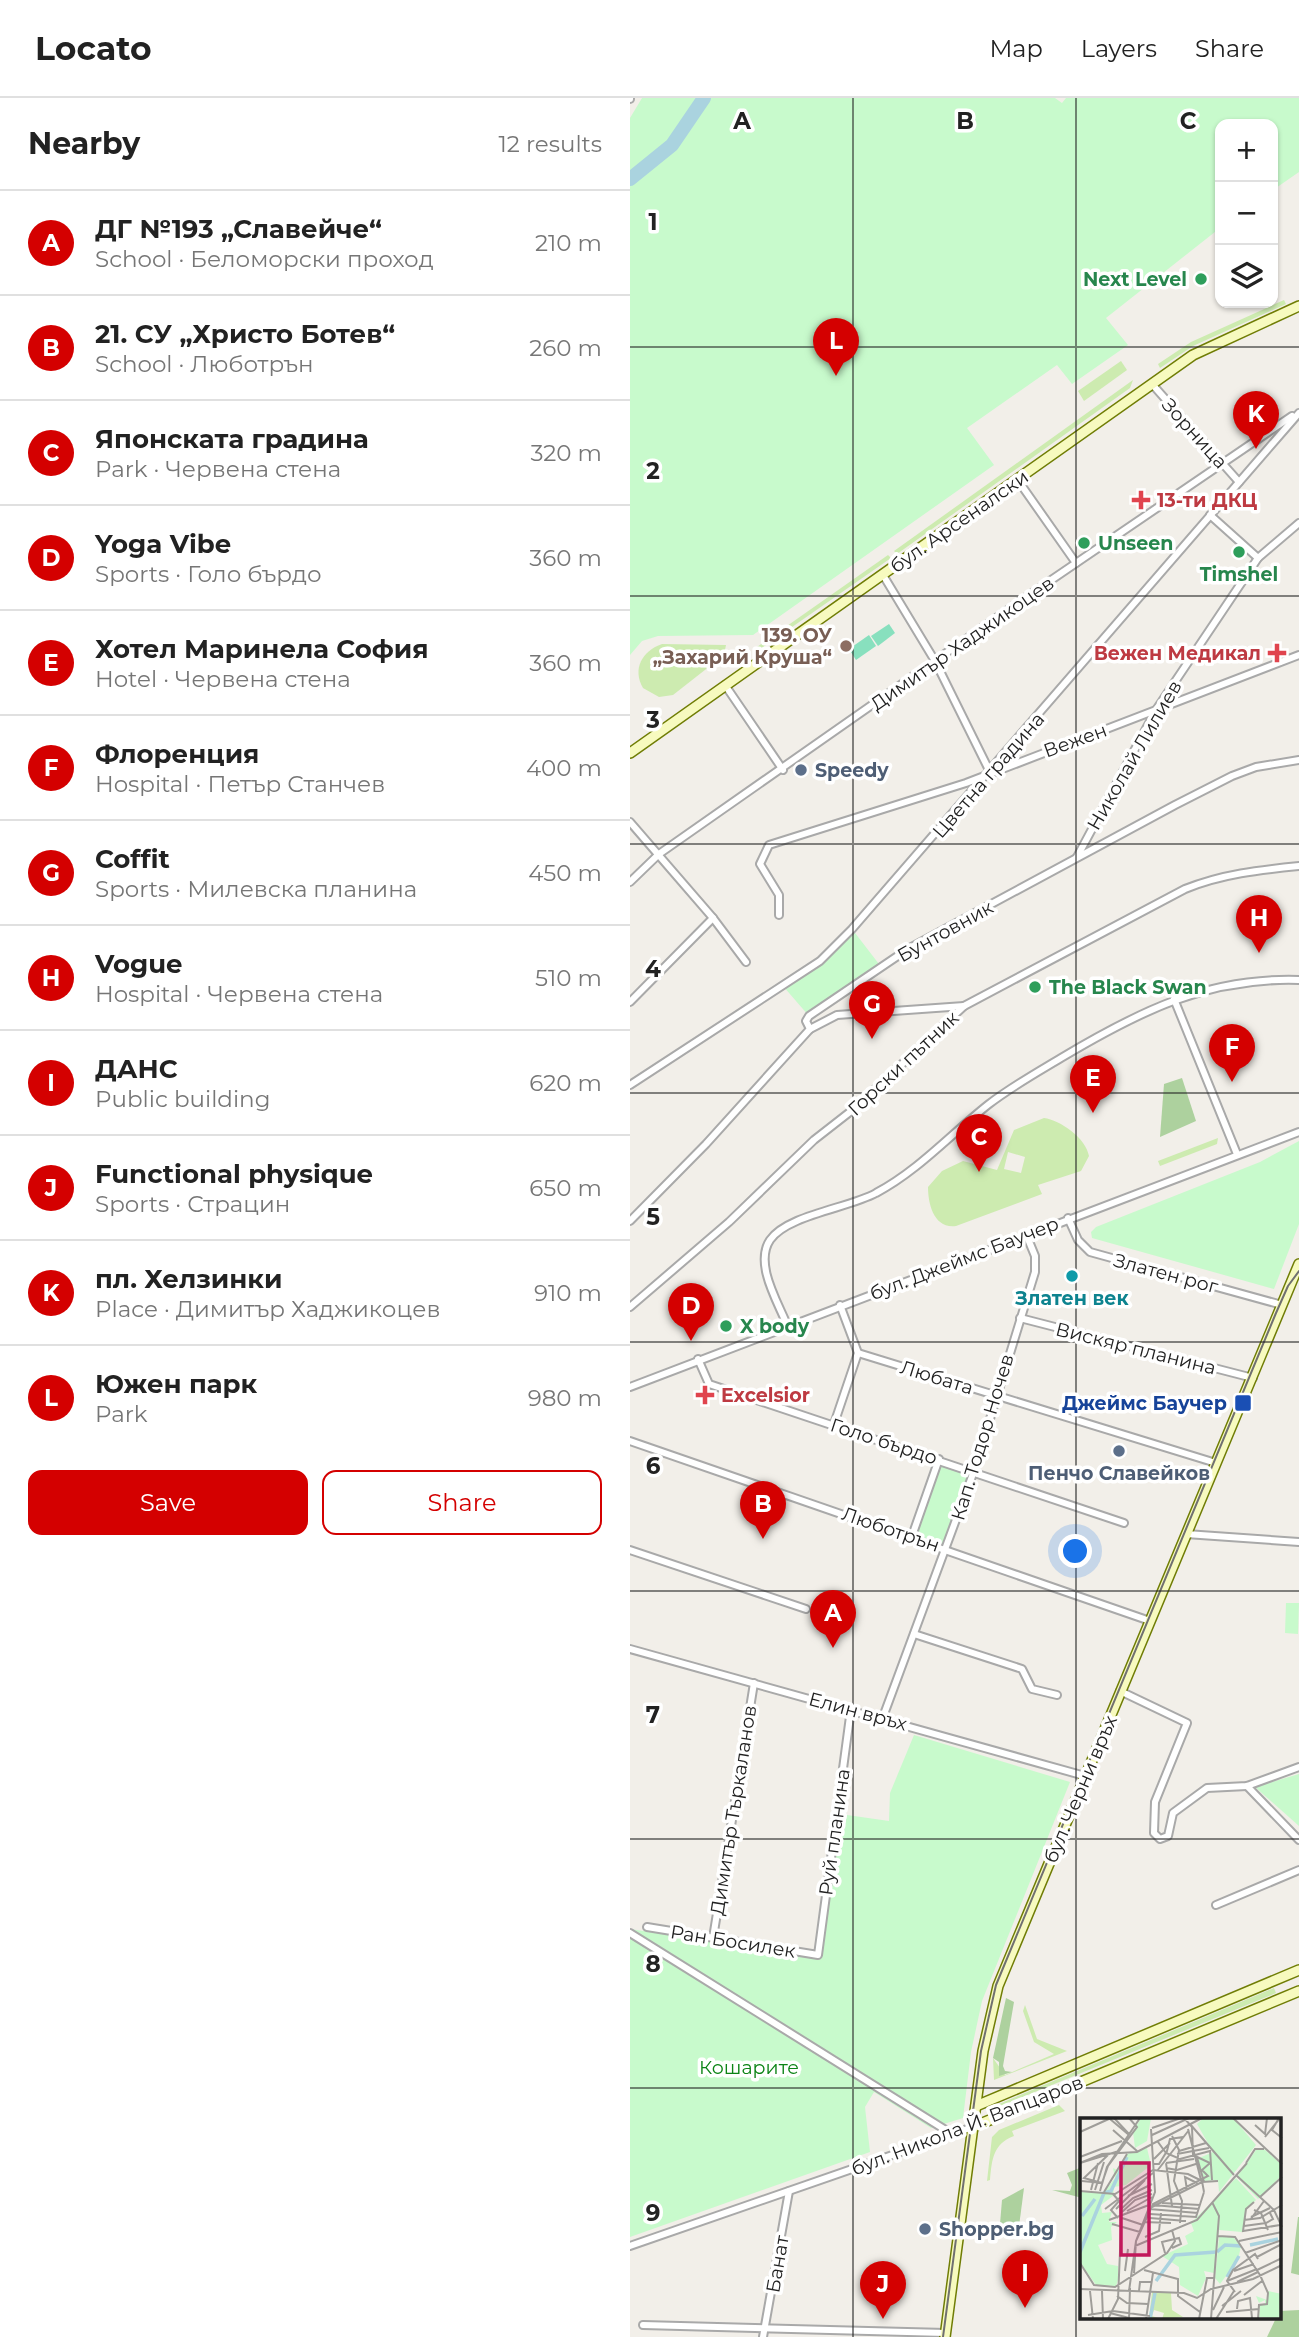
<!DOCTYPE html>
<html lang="en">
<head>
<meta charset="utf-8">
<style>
  body { margin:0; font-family:Montserrat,sans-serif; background:#f6f6f6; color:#222 }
  .controls { position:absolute; right:21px; top:21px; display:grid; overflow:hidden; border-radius:14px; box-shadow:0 2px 5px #0004 }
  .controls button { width:63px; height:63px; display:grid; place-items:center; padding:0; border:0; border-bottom:2px solid #e0e0e0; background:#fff; color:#222; font:35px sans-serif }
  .you { position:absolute; left:446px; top:1454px; width:24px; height:24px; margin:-18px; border:5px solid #fff; border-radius:50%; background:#1a73e8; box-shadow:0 0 0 10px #1a73e833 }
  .badge { display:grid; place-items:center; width:46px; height:46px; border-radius:50%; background:#d40000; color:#fff; font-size:23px; font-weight:700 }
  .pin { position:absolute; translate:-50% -58px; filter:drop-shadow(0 2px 4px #0008) }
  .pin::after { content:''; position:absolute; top:37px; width:24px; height:21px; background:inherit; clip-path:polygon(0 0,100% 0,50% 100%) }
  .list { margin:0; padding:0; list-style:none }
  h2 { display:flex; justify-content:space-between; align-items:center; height:91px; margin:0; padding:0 28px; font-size:30px }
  h2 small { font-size:23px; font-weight:400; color:#767676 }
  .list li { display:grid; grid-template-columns:46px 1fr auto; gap:21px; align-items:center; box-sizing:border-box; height:105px; padding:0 28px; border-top:2px solid #e0e0e0 }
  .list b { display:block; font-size:26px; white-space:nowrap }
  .list p { margin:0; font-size:23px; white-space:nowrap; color:#767676 }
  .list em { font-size:23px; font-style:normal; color:#767676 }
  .actions { display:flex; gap:14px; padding:21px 28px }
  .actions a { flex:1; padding:16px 0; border:2px solid #d40000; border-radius:14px; text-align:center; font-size:24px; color:#d40000 }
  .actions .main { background:#d40000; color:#fff }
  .icon { flex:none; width:38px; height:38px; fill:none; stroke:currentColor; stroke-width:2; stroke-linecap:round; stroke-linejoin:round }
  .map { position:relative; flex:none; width:669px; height:2239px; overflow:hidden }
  header { display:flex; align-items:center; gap:42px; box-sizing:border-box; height:98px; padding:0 35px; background:#fff; border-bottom:2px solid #e0e0e0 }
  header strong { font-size:33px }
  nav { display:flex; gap:38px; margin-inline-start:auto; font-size:24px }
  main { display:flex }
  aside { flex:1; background:#fff }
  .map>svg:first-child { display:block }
  .grass { fill:#cdebb0; fill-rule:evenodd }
  .forest { fill:#add19e }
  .park { fill:#c8facc }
  .pitch { fill:#88e0be }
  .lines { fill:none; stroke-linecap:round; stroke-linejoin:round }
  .river { stroke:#aad3df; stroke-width:14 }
  .street-casing { stroke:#a9a9a9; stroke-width:10 }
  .secondary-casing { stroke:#707d05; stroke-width:12 }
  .street { stroke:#fff; stroke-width:6 }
  .secondary { stroke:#f7fabf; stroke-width:9 }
  .tram { stroke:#707070; stroke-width:2 }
  .grid { fill:none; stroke:#222; stroke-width:2; stroke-opacity:0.55 }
  .leisure-dot { fill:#2e9e5b; stroke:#fff; stroke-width:2.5 }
  .health-dot { fill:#e0444e; stroke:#fff; stroke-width:2.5 }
  .education-dot { fill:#8d6e63; stroke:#fff; stroke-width:2.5 }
  .service-dot { fill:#5c6f8a; stroke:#fff; stroke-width:2.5 }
  .culture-dot { fill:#0f9aa8; stroke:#fff; stroke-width:2.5 }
  .transit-dot { fill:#1a4fb4; stroke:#fff; stroke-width:2.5 }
  .labels { text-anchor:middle; stroke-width:7; stroke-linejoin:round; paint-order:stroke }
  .leisure-label { font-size:19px; font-weight:bold; fill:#27864d; stroke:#fff; text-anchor:start }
  .street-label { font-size:19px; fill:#222; stroke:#fff }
  .health-label { font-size:19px; font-weight:bold; fill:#be3a42; stroke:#fff; text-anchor:start }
  .education-label { font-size:19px; font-weight:bold; fill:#785e54; stroke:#fff; text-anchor:end }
  .service-label { font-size:19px; font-weight:bold; fill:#4e5e75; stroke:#fff; text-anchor:start }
  .culture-label { font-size:19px; font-weight:bold; fill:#0d838f; stroke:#fff }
  .transit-label { font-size:19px; font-weight:bold; fill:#164399; stroke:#fff; text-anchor:end }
  .park-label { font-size:19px; fill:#0c8416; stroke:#fff }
  .inset-river { fill:none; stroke:#aad3df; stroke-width:3.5 }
  .inset-road { fill:none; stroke:#9f9d99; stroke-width:2 }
  .view { fill:#c2185b; fill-opacity:0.15; stroke:#c2185b; stroke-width:3.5 }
  .inset-edge { fill:none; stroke:#222; stroke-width:3.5 }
  .grid-label { font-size:23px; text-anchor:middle; font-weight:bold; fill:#222; stroke:#fff; stroke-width:7; stroke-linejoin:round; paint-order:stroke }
</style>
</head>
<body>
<header>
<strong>Locato</strong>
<nav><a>Map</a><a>Layers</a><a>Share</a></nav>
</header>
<main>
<aside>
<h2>Nearby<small>12 results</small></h2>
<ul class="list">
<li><span class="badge">A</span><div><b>ДГ №193 „Славейче“</b><p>School · Беломорски проход</p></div><em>210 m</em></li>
<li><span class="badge">B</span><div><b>21. СУ „Христо Ботев“</b><p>School · Люботрън</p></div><em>260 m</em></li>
<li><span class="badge">C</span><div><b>Японската градина</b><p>Park · Червена стена</p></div><em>320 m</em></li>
<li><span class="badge">D</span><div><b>Yoga Vibe</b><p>Sports · Голо бърдо</p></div><em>360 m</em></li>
<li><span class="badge">E</span><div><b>Хотел Маринела София</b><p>Hotel · Червена стена</p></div><em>360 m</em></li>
<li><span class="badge">F</span><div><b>Флоренция</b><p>Hospital · Петър Станчев</p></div><em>400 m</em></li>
<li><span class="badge">G</span><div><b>Coffit</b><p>Sports · Милевска планина</p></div><em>450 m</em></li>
<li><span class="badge">H</span><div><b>Vogue</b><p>Hospital · Червена стена</p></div><em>510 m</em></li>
<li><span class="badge">I</span><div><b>ДАНС</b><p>Public building</p></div><em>620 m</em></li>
<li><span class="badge">J</span><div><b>Functional physique</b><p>Sports · Страцин</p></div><em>650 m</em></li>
<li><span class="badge">K</span><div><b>пл. Хелзинки</b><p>Place · Димитър Хаджикоцев</p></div><em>910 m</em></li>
<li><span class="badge">L</span><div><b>Южен парк</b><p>Park</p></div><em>980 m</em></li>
</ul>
<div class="actions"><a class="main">Save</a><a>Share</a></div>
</aside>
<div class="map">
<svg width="669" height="2239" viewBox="0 0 669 2239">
  <rect width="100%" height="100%" fill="#f2efe9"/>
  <g class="grass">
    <polygon points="654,202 656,206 563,248 530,270 528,266 561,244"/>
    <polygon points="491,263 497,272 454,303 448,293"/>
    <polygon points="503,282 500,290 267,456 264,453"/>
    <polygon points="258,457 261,460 129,552 127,549"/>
    <path d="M32,546l64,1 -2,10 -51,40 -14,2 -16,-9c-11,-19 -1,-37 19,-44z"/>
    <path d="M414,1020c16,2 42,20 45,38l-8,15 -43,14 4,9 -86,32c-22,3 -28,-22 -28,-39l14,-16 21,-10 34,9 17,-40zM378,1054l17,5 -4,16 -17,-4z"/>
    <polygon points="588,1040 587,1046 530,1068 528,1063"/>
    <polygon points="644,1890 646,1895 366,2010 369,2006"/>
    <polygon points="395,1907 407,1941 437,1953 364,1982 363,1960 375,1977 424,1956 404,1944 393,1913"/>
    <path d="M429,2007l6,6 -53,20 2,5c-21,8 -22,23 -24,44l-3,1 5,-44 7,-7z"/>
  </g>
  <g class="forest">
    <polygon points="552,980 566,1023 530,1039 534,986"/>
    <polygon points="376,1900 384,1904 373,1968 375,1973 382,1974 369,1978 369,1964 363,1960"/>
    <polygon points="452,2069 452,2100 422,2092 440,2093 442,2087 437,2075"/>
    <polygon points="394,2090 388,2136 377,2140 369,2138 372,2102"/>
    <polygon points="668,2119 669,2119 669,2177 661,2175"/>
    <polygon points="669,2212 669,2239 637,2239 646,2220 650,2220 650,2213"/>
  </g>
  <g class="park">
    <polygon points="12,0 425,0 432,5 436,0 669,0 669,74 643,92 643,26 590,26 590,130 476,220 498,247 442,286 427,267 337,330 364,367 123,537 28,538 12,543 0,557 0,20"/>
    <polygon points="222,831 252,870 179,918 153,888 190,863"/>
    <polygon points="669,1043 669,1126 644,1191 462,1140 461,1134 466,1129 630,1064"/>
    <polygon points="309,1361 344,1373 316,1450 282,1438"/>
    <polygon points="656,1505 669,1505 668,1536 655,1535"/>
    <polygon points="284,1637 440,1684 352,1903 341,1954 333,2020 301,2030 244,1994 235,2009 240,2054 0,2139 0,1831 189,1859 210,1716 259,1723 260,1695"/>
    <polygon points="669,1676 669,1728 625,1689"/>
  </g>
  <g class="pitch">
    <polygon points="259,526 265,535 248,548 241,538"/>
    <polygon points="239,537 246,548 226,562 219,551"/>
  </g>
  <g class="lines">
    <polyline class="river" points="0,81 42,47 74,0"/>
    <defs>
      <g id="street">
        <polyline points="0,1 0,0"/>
        <polyline points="522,286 609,384"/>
        <polyline points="387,381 446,465"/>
        <polyline points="580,417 628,460"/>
        <polyline points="253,477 305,563 360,674"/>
        <polyline points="95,587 153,672"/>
        <polyline points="0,724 83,820 116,864"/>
        <polyline points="447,759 526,612 628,460 669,425"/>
        <polyline points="0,784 29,756 386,506 662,318"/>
        <polyline points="149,817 149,797 130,766 139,747 336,685 669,557"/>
        <polyline points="544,901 607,1056"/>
        <polyline points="0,904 83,820"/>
        <polyline points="180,931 207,917 334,908"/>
        <polyline points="0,987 190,863 222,831 669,315"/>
        <polyline points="438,1120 448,1142 460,1154 652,1207"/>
        <polyline points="0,1123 76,1046 180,931 176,923 179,918 278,851 545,707 602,678 626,669 669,662"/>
        <path d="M0,1209l99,-85 85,-82 41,-32 109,-102 221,-117c37,-15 74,-19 114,-23"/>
        <polyline points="390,1220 623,1280"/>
        <path d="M157,1227c-9,-23 -33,-61 -17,-85 17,-25 79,-32 106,-47 42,-22 76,-60 113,-89 22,-17 47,-31 72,-46 77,-46 146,-81 238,-78"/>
        <polyline points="228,1255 586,1365"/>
        <polyline points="68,1261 79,1286 494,1425"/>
        <polyline points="0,1289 669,1034"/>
        <polyline points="204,1326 228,1255 210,1207"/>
        <polyline points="0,1343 520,1523"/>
        <polyline points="556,1436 669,1444"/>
        <polyline points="282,1438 309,1361"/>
        <polyline points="0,1452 176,1511"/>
        <polyline points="284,1536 392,1571 402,1591 427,1597"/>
        <polyline points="0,1551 455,1678"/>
        <polyline points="490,1593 557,1625 525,1704 524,1735 530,1741 538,1738 543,1715 577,1690 617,1688 669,1669"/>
        <polyline points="253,1619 344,1373 405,1174 405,1158 396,1136"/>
        <polyline points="617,1688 669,1742"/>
        <polyline points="586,1807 669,1772"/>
        <polyline points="17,1829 188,1857 221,1611"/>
        <polyline points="0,1835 322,2036"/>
        <polyline points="83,1840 124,1585"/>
        <polyline points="0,2148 343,2029"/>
        <polyline points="13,2227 316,2235"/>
        <polyline points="133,2239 159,2093"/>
      </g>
      <g id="secondary">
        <polyline points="0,655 563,257 669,208"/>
        <polyline points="346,2008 669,1872"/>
        <polyline points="343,2029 669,1893"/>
        <polyline points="315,2239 353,1953 368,1888 669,1166"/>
      </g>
    </defs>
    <use href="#street" class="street-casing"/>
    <use href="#secondary" class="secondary-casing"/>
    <use href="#street" class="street"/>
    <use href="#secondary" class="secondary"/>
    <polyline class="tram" points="313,2239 351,1953 366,1887 646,1215 658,1188 669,1173"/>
  </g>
  <path class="grid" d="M223,0v2239M446,0v2239M0,249h669M0,498h669M0,746h669M0,995h669M0,1244h669M0,1493h669M0,1741h669M0,1990h669"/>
  <g class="leisure-dot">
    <circle cx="571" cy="181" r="7"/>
    <circle cx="454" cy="445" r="7"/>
    <circle cx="609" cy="454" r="7"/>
    <circle cx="405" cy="889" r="7"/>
    <circle cx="96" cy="1228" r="7"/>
  </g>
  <g class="health-dot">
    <path d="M507.5 391.5h7v7h7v7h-7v7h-7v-7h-7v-7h7z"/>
    <path d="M643.5 544.5h7v7h7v7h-7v7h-7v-7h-7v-7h7z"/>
    <path d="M71.5 1286.5h7v7h7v7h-7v7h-7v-7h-7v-7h7z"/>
  </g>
  <circle class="education-dot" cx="216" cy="548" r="7"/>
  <g class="service-dot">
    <circle cx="171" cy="672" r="7"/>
    <circle cx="489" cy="1353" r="7"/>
    <circle cx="295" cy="2131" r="7"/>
  </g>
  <circle class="culture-dot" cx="442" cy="1178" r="7"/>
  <rect class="transit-dot" x="604" y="1296" width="18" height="18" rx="3.5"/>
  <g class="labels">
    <g class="leisure-label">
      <text x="557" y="188" text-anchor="end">Next Level</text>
      <text x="468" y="452">Unseen</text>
      <text x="609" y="483" text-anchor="middle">Timshel</text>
      <text x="419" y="896">The Black Swan</text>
      <text x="110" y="1235">X body</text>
    </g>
    <g class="street-label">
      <text transform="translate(565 335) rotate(48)" y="7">Зорница</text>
      <text transform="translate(329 423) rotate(-35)" y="7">бул. Арсеналски</text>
      <text transform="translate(332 545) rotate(-35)" y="7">Димитър Хаджикоцев</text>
      <text transform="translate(445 642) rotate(-20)" y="7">Вежен</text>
      <text transform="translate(504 657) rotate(-60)" y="7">Николай Лилиев</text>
      <text transform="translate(358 677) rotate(-49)" y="7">Цветна градина</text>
      <text transform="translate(315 833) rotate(-29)" y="7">Бунтовник</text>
      <text transform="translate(273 965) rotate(-43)" y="7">Горски пътник</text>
      <text transform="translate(334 1160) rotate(-21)" y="7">бул. Джеймс Баучер</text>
      <text transform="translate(536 1175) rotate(15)" y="7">Златен рог</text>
      <text transform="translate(506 1250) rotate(14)" y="7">Вискяр планина</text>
      <text transform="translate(307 1279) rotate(17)" y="7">Любата</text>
      <text transform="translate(352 1339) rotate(-73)" y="7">Кап. Тодор Ночев</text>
      <text transform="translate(254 1343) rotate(18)" y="7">Голо бърдо</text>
      <text transform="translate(261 1431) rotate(19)" y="7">Люботрън</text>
      <text transform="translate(228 1613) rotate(15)" y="7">Елин връх</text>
      <text transform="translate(450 1691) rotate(-67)" y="7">бул. Черни връх</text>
      <text transform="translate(103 1712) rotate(-81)" y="7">Димитър Търкаланов</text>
      <text transform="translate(204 1734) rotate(-82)" y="7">Руй планина</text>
      <text transform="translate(103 1843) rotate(9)" y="7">Ран Босилек</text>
      <text transform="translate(337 2027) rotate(-21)" y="7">бул. Никола Й. Вапцаров</text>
      <text transform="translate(147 2166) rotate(-80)" y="7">Банат</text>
    </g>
    <g class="health-label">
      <text x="527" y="409">13-ти ДКЦ</text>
      <text x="631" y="562" text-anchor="end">Вежен Медикал</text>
      <text x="91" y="1304">Excelsior</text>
    </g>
    <g class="education-label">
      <text x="202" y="544">139. ОУ<tspan x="202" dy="22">„Захарий Круша“</tspan></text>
    </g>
    <g class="service-label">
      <text x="185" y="679">Speedy</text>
      <text x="489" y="1382" text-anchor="middle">Пенчо Славейков</text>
      <text x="309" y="2138">Shopper.bg</text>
    </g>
    <g class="culture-label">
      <text x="442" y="1207">Златен век</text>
    </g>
    <g class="transit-label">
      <text x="597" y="1312">Джеймс Баучер</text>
    </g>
    <g class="park-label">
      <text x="119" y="1976">Кошарите</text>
    </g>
  </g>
  <g transform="translate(450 2020)">
    <rect width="201" height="201" fill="#f2efe9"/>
    <path d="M72,174h26l-7,1 1,17 11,7 -21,2 2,-6 -10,-3 -2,6 9,3h-12z" fill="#cdebb0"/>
    <path d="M61,0h10l-4,23 -12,7 -2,-16zM153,0l23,27 -37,47 -1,-12 -14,1 -7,-22 16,-7 -16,-28 5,-5zM67,30l4,17 -25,20 -12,2 -1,9 -12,9 1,8 10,-1 -3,10h8l-6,5 1,13 -14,5 9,19 11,2v14l-2,6 -20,-1 -16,-23v-70h24l11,-14 -2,-10 4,2 10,-16zM184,31l17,15v12l-23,23 -21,-22 19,-27zM156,60l20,22 -10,10 -4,22 -23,-2 -5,43 -10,-2 2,7 -8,18 -18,-11 -1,-18 -17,-11 26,-12 -3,-8 9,-5 -3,-8zM152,118l9,10 -3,14 -18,24 -5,-6 4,-41zM188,173l14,3 -1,25 -22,-2 1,-12h5v-5l-6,3 -3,-7 11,4z" fill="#c8facc"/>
    <path class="inset-river" d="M2,98l13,-17M170,127l28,-6M0,134l24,-59 7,-2 16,-34M137,134l8,-7 16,1M147,159l12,-21M76,163l19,-26 41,-3M70,201l5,-26"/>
    <path class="inset-road" d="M34,0l15,16M153,0l49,46M199,0l-7,12 10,8M30,1l19,16M110,6l44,51M175,7l10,9 2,-16M72,10l29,-10M108,11l13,51M33,12l24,21M0,14l31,-14M72,17l37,-17M92,18l7,14 -5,31 8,20 -2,22M185,19l15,-19M78,24l8,11 14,6 30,-8M130,32l2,30M99,33l27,-8M97,36l32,-6M116,36l8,28M0,39l42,-16M74,41l16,-16M0,45l22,-9 35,-2 65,-34M0,45l39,-12M86,45l6,43M86,45l28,-4M166,45l9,-14h9M73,46h6l8,-13 3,-12 13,-2M86,50l11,2 22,-7M77,53l32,-41M157,58l37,34 8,17M2,63l20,2 6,-17 29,-39 -8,-9M22,65l-18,-5 24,-23M11,72l7,-27M15,72l9,-28M107,72l-2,-13 14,7M0,73l35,3 38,-24 35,4 14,7 2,11M20,73l7,-24 33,-49M24,74l23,-38M48,78l24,-12M180,79l22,-20M174,84l-8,7 -3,22 37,-6M82,85l38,2M73,87l46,4M72,89l50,-25 16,-1M25,91l48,-36M36,91l29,-29M69,91l49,4M40,92l13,-12 19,-8M174,92l7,3 7,17M47,93l25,-14M42,94l13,-12 17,-6M70,96l46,3 8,-25M171,99l19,-9M38,100l-7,-8 8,-9M42,100l21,7M70,100l36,3M29,102l40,-15M164,102l16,-2 22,-13M170,102l14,-19M64,104l27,1M32,106l28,8M164,108l22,-3 7,-4 -3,-6M138,118l17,1 25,38M65,119l14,-6 2,-18M159,123l43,-9M55,128l62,-26 50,-57M85,135l-3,-11 17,-4 2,6 -9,4M165,135l37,-13M177,139l25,-13M0,145l14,22 21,2 52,-34 8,-12 -3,-11M64,152l34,9v17l22,16M177,152l25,-12M45,153l3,-22M154,153l20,-7M54,155l2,-32 17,-37 55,-28 -6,-6 8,-7 -17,-8 -1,-28 -8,-9M147,163l30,-12M157,164l21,-10M0,171l104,4 13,5 14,-9 42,-10 29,-14M10,173l3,28M22,173l1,28M49,173l7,-50 19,-49 -4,-63M59,173l1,-9h12M155,174l-8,-11 6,-11 22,-16 3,5M164,177l18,-14M37,178l10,7 21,1M142,188l19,-15M157,191l1,-8 12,-3 2,20M133,192l11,-23M146,194l33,-3M30,195l23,6M8,197l25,-4 37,5M28,201l10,-20 3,-71 -1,-26 -7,-8M49,201l1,-31M66,201l7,-46M119,201l8,-41h7M131,201l8,-103 -7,-14M136,201l18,-28M178,201l1,-14 8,-1 1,-11 -8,-18"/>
    <path class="view" d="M41,45h28v92h-28z"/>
    <rect width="201" height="201" class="inset-edge"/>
  </g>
  <g class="grid-label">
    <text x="112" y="31">A</text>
    <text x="335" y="31">B</text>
    <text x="558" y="31">C</text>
    <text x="23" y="132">1</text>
    <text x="23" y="381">2</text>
    <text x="23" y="630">3</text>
    <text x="23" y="879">4</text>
    <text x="23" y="1127">5</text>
    <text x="23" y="1376">6</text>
    <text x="23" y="1625">7</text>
    <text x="23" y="1874">8</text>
    <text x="23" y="2123">9</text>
  </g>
</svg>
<div class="controls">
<button>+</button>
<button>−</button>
<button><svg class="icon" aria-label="layers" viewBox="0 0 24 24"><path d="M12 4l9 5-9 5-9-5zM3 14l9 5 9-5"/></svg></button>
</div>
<div class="you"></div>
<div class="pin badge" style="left:203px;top:1550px">A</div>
<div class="pin badge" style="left:133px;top:1441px">B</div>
<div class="pin badge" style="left:349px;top:1074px">C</div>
<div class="pin badge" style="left:61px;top:1243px">D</div>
<div class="pin badge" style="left:463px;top:1015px">E</div>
<div class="pin badge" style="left:602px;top:984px">F</div>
<div class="pin badge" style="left:242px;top:941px">G</div>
<div class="pin badge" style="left:629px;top:855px">H</div>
<div class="pin badge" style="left:395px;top:2210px">I</div>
<div class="pin badge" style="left:253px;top:2221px">J</div>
<div class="pin badge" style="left:626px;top:351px">K</div>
<div class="pin badge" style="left:206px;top:278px">L</div>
</div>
</main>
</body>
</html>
